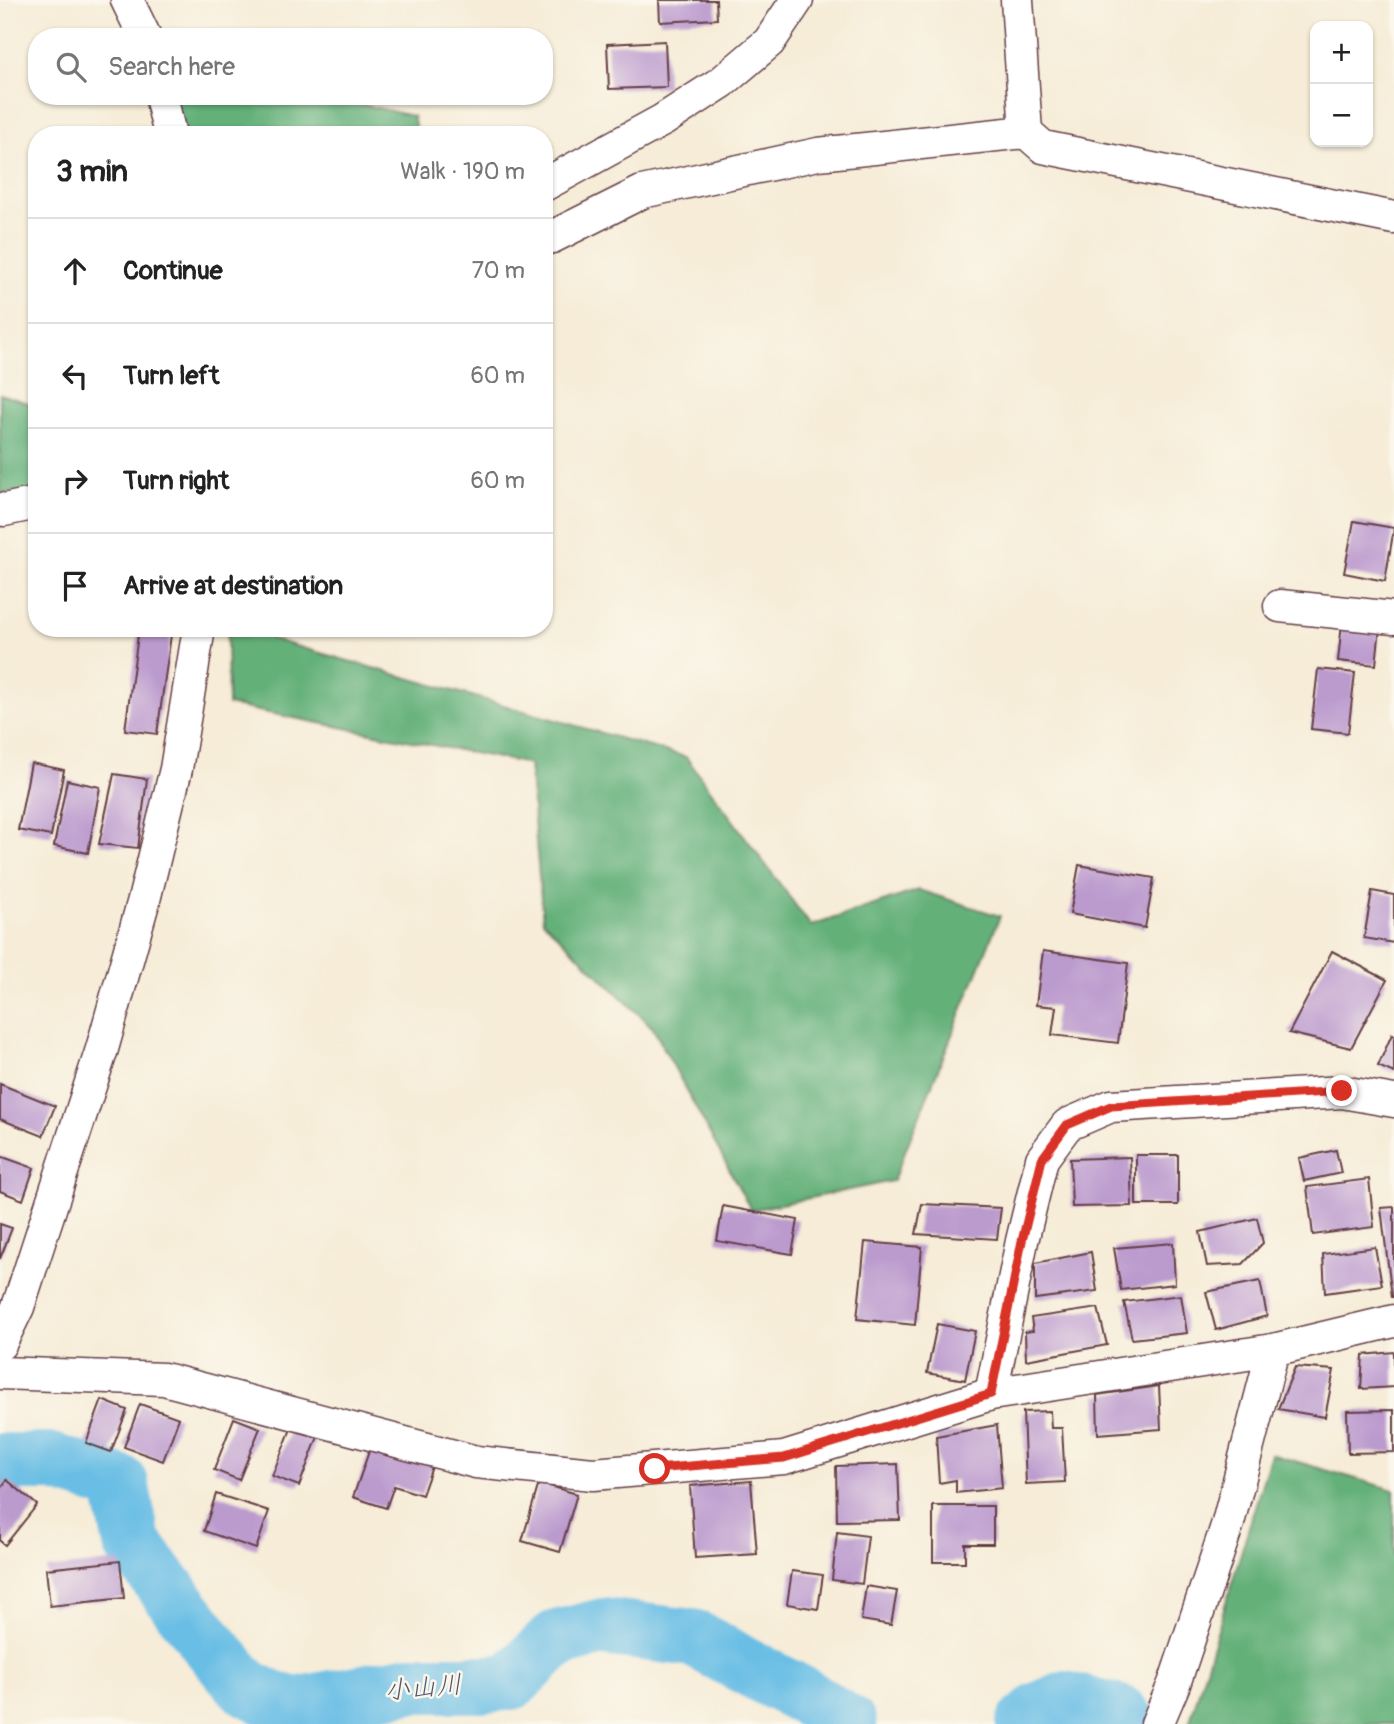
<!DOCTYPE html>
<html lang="en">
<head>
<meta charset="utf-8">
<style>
  body { margin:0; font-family:Pangolin,"Klee One",sans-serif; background:#f6f6f6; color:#222 }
  .controls { position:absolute; right:21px; top:21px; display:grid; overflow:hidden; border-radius:14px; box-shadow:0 2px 5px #0004 }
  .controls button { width:63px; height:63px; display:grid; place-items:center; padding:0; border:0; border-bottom:2px solid #e0e0e0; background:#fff; color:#222; font:35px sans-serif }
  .stop { position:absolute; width:21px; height:21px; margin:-16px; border:5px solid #d93025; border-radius:50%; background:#fff }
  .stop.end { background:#d93025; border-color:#fff; box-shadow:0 2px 7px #0008 }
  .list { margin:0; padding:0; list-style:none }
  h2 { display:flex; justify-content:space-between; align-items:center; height:91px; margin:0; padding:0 28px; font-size:30px }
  h2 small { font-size:23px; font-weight:400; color:#767676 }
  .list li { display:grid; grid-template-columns:46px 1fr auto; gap:21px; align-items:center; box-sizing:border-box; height:105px; padding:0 28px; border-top:2px solid #e0e0e0 }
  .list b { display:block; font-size:26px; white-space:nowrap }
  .list em { font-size:23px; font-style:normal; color:#767676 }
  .icon { flex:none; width:38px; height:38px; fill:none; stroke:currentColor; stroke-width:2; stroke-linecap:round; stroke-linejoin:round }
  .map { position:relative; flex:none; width:1394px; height:1724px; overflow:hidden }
  .search { position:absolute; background:#fff; box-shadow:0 2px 5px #0004; left:28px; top:28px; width:525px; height:77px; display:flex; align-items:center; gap:18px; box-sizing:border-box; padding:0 24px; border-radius:28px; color:#767676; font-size:26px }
  .panel { position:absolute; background:#fff; box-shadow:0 2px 5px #0004; left:28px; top:126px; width:525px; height:511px; border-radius:28px }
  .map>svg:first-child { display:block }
  .forest { fill:#63b079; stroke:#566852; stroke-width:2 }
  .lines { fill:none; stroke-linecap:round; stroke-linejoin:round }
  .river { stroke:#69bee5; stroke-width:58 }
  .building { fill:#bb9ace }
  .street-casing { stroke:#643e45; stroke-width:35 }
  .street { stroke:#fff; stroke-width:32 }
  .route { stroke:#d93025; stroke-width:9 }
  .labels { text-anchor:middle; stroke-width:5; stroke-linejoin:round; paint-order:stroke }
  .water-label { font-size:26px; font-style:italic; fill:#55576c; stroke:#fbf7ec }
</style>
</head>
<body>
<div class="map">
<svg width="1394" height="1724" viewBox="0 0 1394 1724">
  <rect width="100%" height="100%" fill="#fbf7ec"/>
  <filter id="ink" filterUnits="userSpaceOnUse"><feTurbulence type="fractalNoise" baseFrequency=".0143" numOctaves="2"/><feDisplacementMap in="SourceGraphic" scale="14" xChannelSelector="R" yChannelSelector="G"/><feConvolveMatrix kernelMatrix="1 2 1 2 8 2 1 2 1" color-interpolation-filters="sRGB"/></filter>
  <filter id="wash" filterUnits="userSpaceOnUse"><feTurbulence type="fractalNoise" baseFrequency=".00686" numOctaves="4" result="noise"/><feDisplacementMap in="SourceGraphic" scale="28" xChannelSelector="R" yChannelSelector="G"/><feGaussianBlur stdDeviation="1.57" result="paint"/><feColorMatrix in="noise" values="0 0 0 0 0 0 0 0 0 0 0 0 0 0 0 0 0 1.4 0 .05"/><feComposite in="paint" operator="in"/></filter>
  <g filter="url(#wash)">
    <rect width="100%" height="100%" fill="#f6ecd7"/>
    <g class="forest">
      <polygon points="159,96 326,96 413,116 417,135 167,135"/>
      <polygon points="0,394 37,406 37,492 0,493"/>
      <polygon points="227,628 270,628 271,639 686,757 811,926 919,890 1000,916 893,1181 751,1210 653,1028 543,921 529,764 228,705"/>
      <polygon points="1271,1454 1394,1490 1394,1724 1189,1724"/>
    </g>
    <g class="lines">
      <g class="river">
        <polyline points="0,1462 52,1462 120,1484 132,1543 214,1650 245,1686 272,1700 296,1706 410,1684 488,1684 512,1681 556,1639 603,1627 693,1638 807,1698 848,1724"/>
        <polyline points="1025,1724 1041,1710 1064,1700 1120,1714 1129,1724"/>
      </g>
    </g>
    <g id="blocks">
      <g class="building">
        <polygon points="659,0 716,0 717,19 660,22"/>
        <polygon points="665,41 667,87 609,89 607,44"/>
        <polygon points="1354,521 1394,528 1385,581 1344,573"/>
        <polygon points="1342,623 1380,627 1376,665 1338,661"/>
        <polygon points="139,628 172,628 157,734 125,730"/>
        <polygon points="1318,669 1355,673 1348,733 1311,729"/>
        <polygon points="31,763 64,770 51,836 18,830"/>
        <polygon points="114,774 147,779 138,848 99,844"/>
        <polygon points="67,780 100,787 88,853 54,846"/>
        <polygon points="1079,865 1154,878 1145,928 1070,914"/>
        <polygon points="1372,891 1394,895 1394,943 1364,938"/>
        <polygon points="1043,951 1128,963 1118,1043 1052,1035 1056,1007 1036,1005"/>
        <polygon points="1332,951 1387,980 1351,1048 1289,1033"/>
        <polygon points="1392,1034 1394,1035 1394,1073 1378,1066"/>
        <polygon points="0,1084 55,1106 43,1136 0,1119"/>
        <polygon points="1336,1150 1341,1173 1304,1181 1299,1158"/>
        <rect x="1136" y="1155" width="42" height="50"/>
        <polygon points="0,1156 34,1168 23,1200 0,1191"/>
        <polygon points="1130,1157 1132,1206 1072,1207 1070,1159"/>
        <polygon points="1369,1179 1374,1227 1313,1235 1307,1187"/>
        <polygon points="922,1204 1001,1208 997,1239 916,1234"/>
        <polygon points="723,1206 798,1220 792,1254 717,1241"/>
        <polygon points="1394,1207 1394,1297 1392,1297 1381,1208"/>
        <polygon points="1257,1218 1263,1243 1243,1264 1207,1266 1200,1232"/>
        <polygon points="0,1224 12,1228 0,1259"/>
        <polygon points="865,1242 922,1247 915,1325 857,1319"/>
        <polygon points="1173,1243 1175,1284 1121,1290 1114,1248"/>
        <polygon points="1375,1247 1382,1285 1325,1293 1323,1254"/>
        <polygon points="1091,1252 1097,1291 1035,1299 1035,1263"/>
        <polygon points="1260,1281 1267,1316 1216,1330 1206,1292"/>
        <polygon points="1181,1295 1187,1333 1132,1339 1124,1302"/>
        <polygon points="1098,1308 1107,1345 1026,1360 1025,1332 1033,1331 1031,1318"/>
        <polygon points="937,1324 975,1331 965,1380 927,1373"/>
        <polygon points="1394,1352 1394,1387 1361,1389 1363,1355"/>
        <polygon points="1295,1367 1334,1370 1325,1417 1278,1409"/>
        <polygon points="1159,1386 1161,1429 1098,1434 1097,1395"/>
        <polygon points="102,1400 127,1410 111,1452 86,1443"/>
        <polygon points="140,1404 179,1418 163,1461 124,1447"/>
        <polygon points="1394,1410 1394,1452 1348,1453 1347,1411"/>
        <polygon points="1050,1411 1051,1428 1062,1428 1065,1482 1026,1484 1023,1412"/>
        <polygon points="234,1418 260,1428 239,1480 214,1470"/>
        <polygon points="293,1424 319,1434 299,1486 272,1476"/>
        <polygon points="997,1425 1002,1488 956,1493 956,1480 939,1483 936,1436"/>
        <polygon points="373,1440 434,1461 422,1495 394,1486 386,1508 353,1497"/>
        <polygon points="898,1464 900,1520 837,1521 836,1466"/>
        <polygon points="7,1480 37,1505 5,1545 0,1541 0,1489"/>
        <polygon points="751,1481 757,1554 695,1558 690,1486"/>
        <polygon points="539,1483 577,1494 560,1552 522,1541"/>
        <polygon points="216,1494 269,1511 256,1549 204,1531"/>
        <polygon points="933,1506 993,1506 993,1544 965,1544 965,1562 933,1562"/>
        <polygon points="837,1532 868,1536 862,1584 832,1580"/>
        <polygon points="120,1561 124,1598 50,1606 46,1569"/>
        <polygon points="792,1571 823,1575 818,1609 787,1604"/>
        <polygon points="866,1586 897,1591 891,1625 861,1620"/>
      </g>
    </g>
  </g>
  <g filter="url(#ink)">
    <use href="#blocks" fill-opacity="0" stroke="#643e45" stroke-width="2"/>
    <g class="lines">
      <defs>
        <g id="street">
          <polyline points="127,0 145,37"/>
          <polyline points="161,96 170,135"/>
          <polyline points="1026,132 1043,147 1394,218"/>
          <polyline points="544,185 663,120 722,82 769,42 797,0"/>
          <polyline points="544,239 552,237 642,192 818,154 1026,132 1017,0"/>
          <polyline points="0,509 4,510 37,503"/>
          <polyline points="1280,606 1394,618"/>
          <polyline points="0,1344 18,1307 102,1049 145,896 176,769 199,628"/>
          <polyline points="0,1373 164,1379 476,1462 593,1474 784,1458 991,1394 1273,1350 1394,1321"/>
          <polyline points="991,1394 1022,1241 1042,1159 1067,1125 1111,1106 1342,1092 1394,1101"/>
          <polyline points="1157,1724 1174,1684 1228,1523 1273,1350"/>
        </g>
      </defs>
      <use href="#street" class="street-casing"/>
      <use href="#street" class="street"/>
    </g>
  </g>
  <g class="lines" filter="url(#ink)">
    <polyline class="route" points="655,1469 784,1458 991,1394 1022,1241 1042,1159 1067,1125 1111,1106 1342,1091"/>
  </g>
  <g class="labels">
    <g class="water-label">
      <text transform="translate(423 1687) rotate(-5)" y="9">小山川</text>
    </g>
  </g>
</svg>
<div class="controls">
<button>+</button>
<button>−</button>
</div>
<div class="stop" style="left:655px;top:1469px"></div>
<div class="stop end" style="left:1342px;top:1091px"></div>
<div class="search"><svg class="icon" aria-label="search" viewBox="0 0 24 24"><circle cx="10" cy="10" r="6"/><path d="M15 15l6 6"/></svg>Search here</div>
<section class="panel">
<h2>3 min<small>Walk · 190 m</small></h2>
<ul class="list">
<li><svg class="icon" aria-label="ahead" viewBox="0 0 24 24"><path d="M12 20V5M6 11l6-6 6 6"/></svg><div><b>Continue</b></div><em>70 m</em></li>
<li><svg class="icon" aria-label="left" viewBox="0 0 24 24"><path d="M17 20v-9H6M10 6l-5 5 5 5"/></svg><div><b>Turn left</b></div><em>60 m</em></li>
<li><svg class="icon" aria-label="right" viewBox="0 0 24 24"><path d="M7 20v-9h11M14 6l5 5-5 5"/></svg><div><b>Turn right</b></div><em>60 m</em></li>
<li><svg class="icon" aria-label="arrive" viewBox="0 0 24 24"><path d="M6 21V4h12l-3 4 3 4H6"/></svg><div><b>Arrive at destination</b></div></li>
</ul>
</section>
</div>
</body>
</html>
